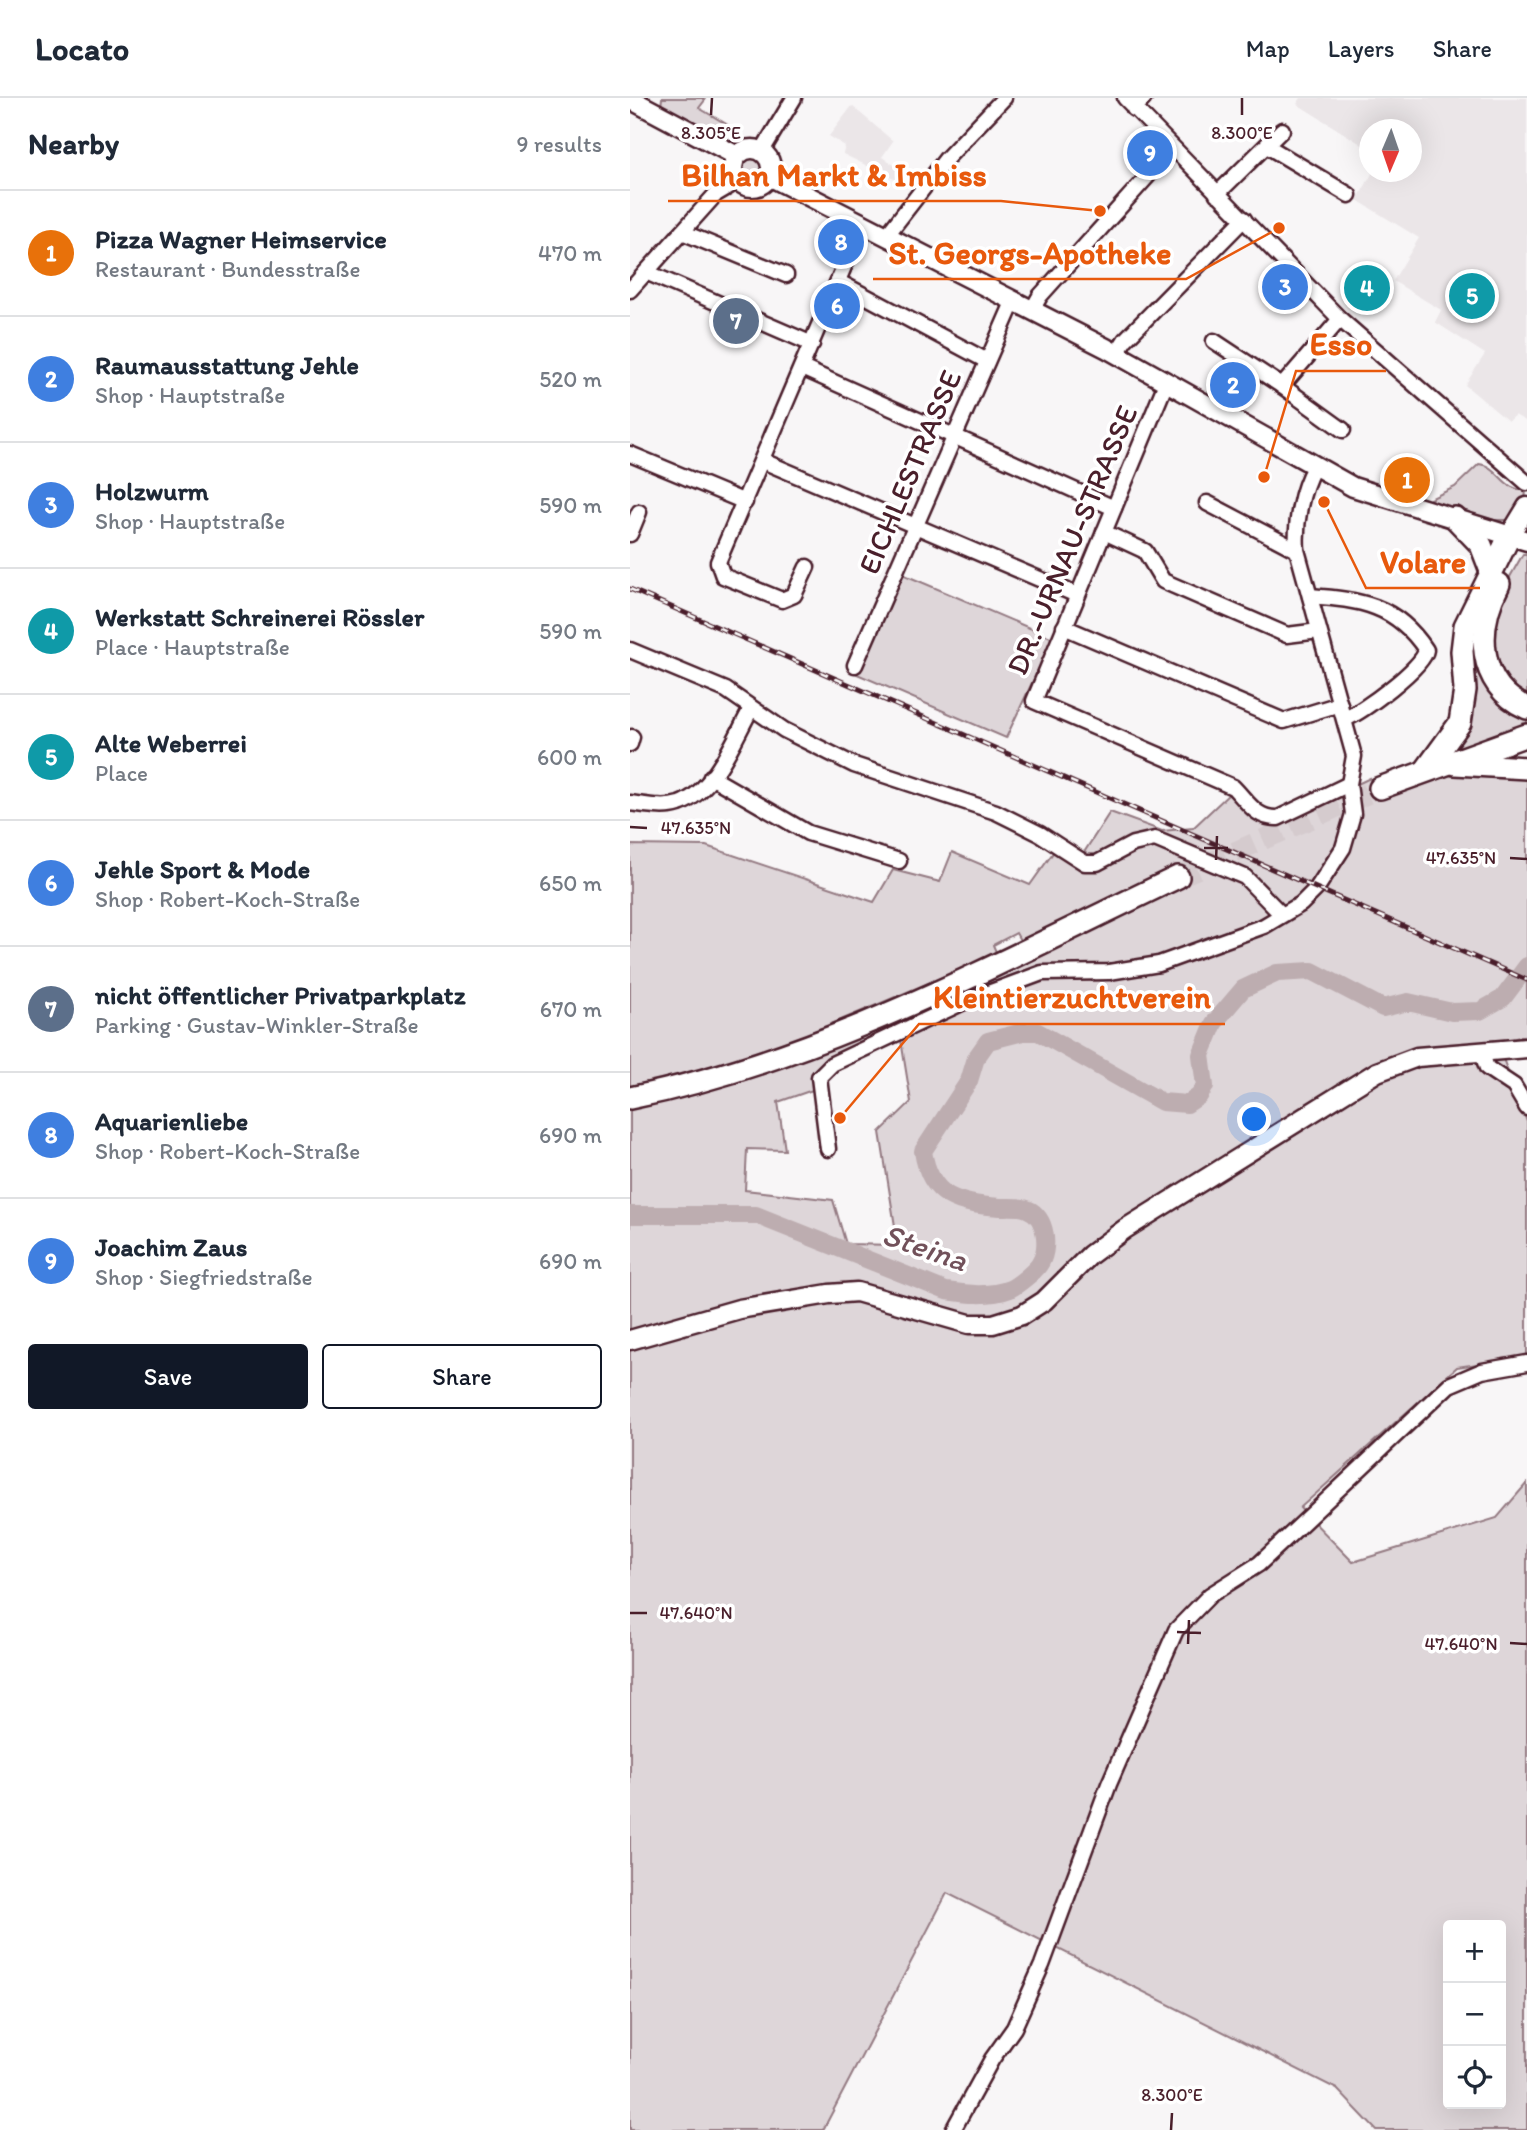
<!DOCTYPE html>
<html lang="en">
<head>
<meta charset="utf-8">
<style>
  body { margin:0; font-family:Itim,sans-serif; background:#f2f2f3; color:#1f2937 }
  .controls { position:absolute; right:21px; bottom:21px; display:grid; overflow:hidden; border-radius:7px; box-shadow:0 7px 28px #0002 }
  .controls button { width:63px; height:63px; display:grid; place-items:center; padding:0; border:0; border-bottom:2px solid #e0e1e3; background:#fff; color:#1f2937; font:35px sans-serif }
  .compass { position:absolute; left:729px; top:21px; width:63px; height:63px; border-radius:50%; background:#fff; box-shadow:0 7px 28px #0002; rotate:182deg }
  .you { position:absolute; left:625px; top:1022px; width:24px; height:24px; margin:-18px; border:5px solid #fff; border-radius:50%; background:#1a73e8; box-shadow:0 0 0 10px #1a73e833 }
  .badge { display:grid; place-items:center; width:46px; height:46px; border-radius:50%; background:#111827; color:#fff; font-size:23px; font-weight:700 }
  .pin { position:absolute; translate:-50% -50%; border:4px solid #fff; box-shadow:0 2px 7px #0006 }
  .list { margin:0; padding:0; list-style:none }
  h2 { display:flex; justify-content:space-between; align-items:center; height:91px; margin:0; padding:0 28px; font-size:30px }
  h2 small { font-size:23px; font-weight:400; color:#747a83 }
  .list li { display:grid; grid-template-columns:46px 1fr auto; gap:21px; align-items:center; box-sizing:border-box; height:126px; padding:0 28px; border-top:2px solid #e0e1e3 }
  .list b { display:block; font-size:26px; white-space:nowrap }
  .list p { margin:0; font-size:23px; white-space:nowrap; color:#747a83 }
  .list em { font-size:23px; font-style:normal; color:#747a83 }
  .actions { display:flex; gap:14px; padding:21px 28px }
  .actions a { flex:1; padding:16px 0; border:2px solid #111827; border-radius:7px; text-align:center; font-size:24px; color:#111827 }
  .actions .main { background:#111827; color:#fff }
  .icon { flex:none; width:38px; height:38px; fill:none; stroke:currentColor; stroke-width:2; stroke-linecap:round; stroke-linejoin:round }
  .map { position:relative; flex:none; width:897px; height:2032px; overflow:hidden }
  header { display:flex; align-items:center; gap:42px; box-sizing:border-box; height:98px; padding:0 35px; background:#fff; border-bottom:2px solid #e0e1e3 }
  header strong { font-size:33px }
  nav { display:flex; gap:38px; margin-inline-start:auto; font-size:24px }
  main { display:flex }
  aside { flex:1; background:#fff }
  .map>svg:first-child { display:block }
  .built { fill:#ebe6e8 }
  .green { fill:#ded6d9; stroke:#947a82; stroke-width:2; fill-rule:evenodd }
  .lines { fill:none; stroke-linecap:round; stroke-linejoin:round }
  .river { stroke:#bdadb0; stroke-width:18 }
  .highway-tunnel { stroke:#d5cbce; stroke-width:21; stroke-dasharray:21 10; stroke-linecap:butt }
  .minor-casing { stroke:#4a1f2b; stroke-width:19 }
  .major-casing { stroke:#4a1f2b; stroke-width:23 }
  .highway-casing { stroke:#4a1f2b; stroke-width:26 }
  .minor { stroke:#fff; stroke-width:14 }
  .major { stroke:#fff; stroke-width:18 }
  .highway { stroke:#fff; stroke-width:21 }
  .rail-casing { stroke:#4a1f2b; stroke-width:5 }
  .rail { stroke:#fff; stroke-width:2.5; stroke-dasharray:8; stroke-linecap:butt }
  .ticks { fill:none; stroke:#4a1f2b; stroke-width:2.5 }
  .labels { text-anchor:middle; stroke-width:7; stroke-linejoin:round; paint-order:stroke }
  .street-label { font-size:30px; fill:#4a1f2b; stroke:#fff }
  .water-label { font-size:32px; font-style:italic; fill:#72515a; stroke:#fff }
  .ticks-label { font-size:18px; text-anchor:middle; fill:#4a1f2b; stroke:#fff; stroke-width:7; stroke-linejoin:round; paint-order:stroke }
  .leader { fill:none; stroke:#e8590c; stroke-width:2.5 }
  .callout-dot { fill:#e8590c; stroke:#fff; stroke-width:2.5 }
  .callout-label { font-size:32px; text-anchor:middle; font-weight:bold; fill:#e8590c; stroke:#fff; stroke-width:7; stroke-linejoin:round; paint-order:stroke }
</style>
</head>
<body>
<header>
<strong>Locato</strong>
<nav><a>Map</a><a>Layers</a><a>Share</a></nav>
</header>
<main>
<aside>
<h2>Nearby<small>9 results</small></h2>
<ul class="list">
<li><span class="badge" style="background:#e8710a">1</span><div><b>Pizza Wagner Heimservice</b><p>Restaurant · Bundesstraße</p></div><em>470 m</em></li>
<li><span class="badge" style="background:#3f7fe0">2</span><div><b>Raumausstattung Jehle</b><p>Shop · Hauptstraße</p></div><em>520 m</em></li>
<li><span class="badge" style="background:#3f7fe0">3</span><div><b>Holzwurm</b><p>Shop · Hauptstraße</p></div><em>590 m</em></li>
<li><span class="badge" style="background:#0f9aa8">4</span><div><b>Werkstatt Schreinerei Rössler</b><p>Place · Hauptstraße</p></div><em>590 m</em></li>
<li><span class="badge" style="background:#0f9aa8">5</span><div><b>Alte Weberrei</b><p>Place</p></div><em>600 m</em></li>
<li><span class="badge" style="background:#3f7fe0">6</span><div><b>Jehle Sport &amp; Mode</b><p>Shop · Robert-Koch-Straße</p></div><em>650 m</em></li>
<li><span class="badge" style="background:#5c6f8a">7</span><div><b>nicht öffentlicher Privatparkplatz</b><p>Parking · Gustav-Winkler-Straße</p></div><em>670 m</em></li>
<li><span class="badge" style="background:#3f7fe0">8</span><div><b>Aquarienliebe</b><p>Shop · Robert-Koch-Straße</p></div><em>690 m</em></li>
<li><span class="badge" style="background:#3f7fe0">9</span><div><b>Joachim Zaus</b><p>Shop · Siegfriedstraße</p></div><em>690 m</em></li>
</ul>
<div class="actions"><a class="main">Save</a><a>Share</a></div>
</aside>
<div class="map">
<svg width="897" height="2032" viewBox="0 0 897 2032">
  <rect width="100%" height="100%" fill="#f8f6f7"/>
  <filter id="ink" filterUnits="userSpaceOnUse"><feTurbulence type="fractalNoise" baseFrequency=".0143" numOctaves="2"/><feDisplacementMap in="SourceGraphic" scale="14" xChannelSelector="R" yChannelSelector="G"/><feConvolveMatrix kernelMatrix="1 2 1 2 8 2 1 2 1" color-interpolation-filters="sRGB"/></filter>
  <g filter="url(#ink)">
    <g class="built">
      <polygon points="671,0 897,0 897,324 885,317 878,323 835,287 855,256 805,224 811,212 763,183 789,140 727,102 743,74 782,74 782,32 740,32 739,51 667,6"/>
      <polygon points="222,8 263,43 252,59 276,75 270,84 213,56 215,48 199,38"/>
    </g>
    <g class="green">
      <polygon points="32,0 73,0 75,2 69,10 103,30 88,37 31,9"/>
      <circle cx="123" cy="70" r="14"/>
      <path d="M849,366c19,1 25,29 47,25l-1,13 -14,18h-17l-65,-17 1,-4 25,-12z"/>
      <polygon points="893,456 897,456 897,603 864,568 865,505"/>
      <polygon points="270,475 423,540 376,640 227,576"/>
      <polygon points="855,504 848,543 897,615 897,628 818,653 838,547"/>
      <path d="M841,673l56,2v262l-30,8 30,79v235l-70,10 -157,141 53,54 144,-44 30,-35v647h-151l-39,-41 -390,-196 -124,237h-193v-1023c195,-46 373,-137 553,-221l-10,-16 -152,72 -5,-9 -23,12 4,9 -225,95 -142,40v-244l76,1 168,56 19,-32 47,12 12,-30 78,33 25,-35 26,7 29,-45 52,19 31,-3 37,-35c20,12 22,30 48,29l92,-44 4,21 60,-22zM271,942l10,62 -31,30 18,113 -52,-1 -13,-44 -88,-10 2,-41 38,1 -7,-48 46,-16c2,-24 57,-38 77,-46zM818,1827h53v179h-53z"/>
    </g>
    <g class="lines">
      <path class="river" d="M0,1117h126l190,76c21,3 43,6 64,-2 8,-4 24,-17 29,-24 11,-15 8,-49 -12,-56 -7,-3 -19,-2 -27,-2 -42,-3 -70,-9 -77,-56l46,-70 7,-23 12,-17 35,-9h15l124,70 25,2 12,-8 6,-10 -4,-31 13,-32 29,-34 34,-16 35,-2 71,37 25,-6 44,10 28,-1 23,-13 24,-32"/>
      <polyline class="highway-tunnel" points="548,779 750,690"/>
      <defs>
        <g id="minor">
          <polyline points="495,0 710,221 897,385"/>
          <polyline points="504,11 514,0"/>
          <polyline points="637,48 719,97"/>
          <polyline points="132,53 164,0"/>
          <polyline points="587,96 652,32"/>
          <polyline points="52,134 156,177"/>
          <polyline points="257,137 316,61 374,0"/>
          <polyline points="16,174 182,246"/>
          <polyline points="209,184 357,263"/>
          <polyline points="0,192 86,96 108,83"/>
          <polyline points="402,212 410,198 542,51"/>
          <polyline points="584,243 652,288 710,221"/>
          <polyline points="486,256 495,242 614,121"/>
          <polyline points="172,270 484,410"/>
          <path d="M536,285l-132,318 199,86c15,15 23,32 45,31l71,-34"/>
          <polyline points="652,288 713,332"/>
          <polyline points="0,356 115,404"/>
          <polyline points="133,363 447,497"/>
          <polyline points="577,405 667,452"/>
          <polyline points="474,434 515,453 533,483 657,537 689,533"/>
          <polyline points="0,436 9,414"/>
          <polyline points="177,469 164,497 152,502 93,478 88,464 233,124"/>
          <path d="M680,498c50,4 86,8 116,54 -2,17 -64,62 -81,69"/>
          <polyline points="434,529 654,623 710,606"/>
          <polyline points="0,552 96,592 154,632 224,667 366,714 410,736 455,765 467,765 503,746 525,741 615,779 651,816"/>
          <polyline points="225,567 384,202"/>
          <polyline points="0,646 2,639"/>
          <polyline points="81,679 178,735 269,763"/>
          <path d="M0,705c16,2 34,6 49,1 36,-13 55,-65 72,-95"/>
          <polyline points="851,953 857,970 884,988 897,1010"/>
          <path d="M198,1051l-9,-72 13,-13 132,-62 78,-29 67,-1 50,-8 105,-38 37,-22 16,-16 26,-40 10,-34 -4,-30 5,-28 -57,-206c-2,-27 4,-60 17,-83"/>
          <polyline points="323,2032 362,1961 384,1930 412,1867 479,1686 546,1532 580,1497 629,1466 819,1287 852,1273 897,1265"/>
        </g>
        <g id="major">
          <polyline points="0,1 107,58"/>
          <circle cx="122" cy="70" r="19"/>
          <polyline points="139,78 476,250 723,389 897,443"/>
          <polyline points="880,437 897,409"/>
          <polyline points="0,1242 109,1211 199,1196 227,1194 339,1226 363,1226 392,1217 414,1203 460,1157 495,1131 747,974 787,959 897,950"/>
        </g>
        <g id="highway">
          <polyline points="825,420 851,447 861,473"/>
          <path d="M869,486c-23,43 -23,101 28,124"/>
          <polyline points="825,666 897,670"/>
          <polyline points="795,673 830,625 835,592 832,553 835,528 880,437"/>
          <polyline points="750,690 897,637"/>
          <path d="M0,1000c193,-39 371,-137 548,-221"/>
        </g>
      </defs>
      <use href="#minor" class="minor-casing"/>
      <use href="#major" class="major-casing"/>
      <use href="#highway" class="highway-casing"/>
      <use href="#minor" class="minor"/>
      <use href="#major" class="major"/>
      <use href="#highway" class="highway"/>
      <defs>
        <polyline id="rail" points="0,491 897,882"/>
      </defs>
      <use href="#rail" class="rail-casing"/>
      <use href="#rail" class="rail"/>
    </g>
  </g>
  <path class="ticks" d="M81,17l1,-17M612,17v-17M0,729l17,1M574,750h24M880,760l17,1M586,762l1,-24M0,1515h17M547,1534l24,1M880,1545l17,1M558,1546l1,-24M541,2032l1,-17"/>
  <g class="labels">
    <g class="street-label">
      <text transform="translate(280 374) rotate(-67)" y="10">EICHLESTRASSE</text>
      <text transform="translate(442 442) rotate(-67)" y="10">DR.-URNAU-STRASSE</text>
    </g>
    <g class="water-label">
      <text transform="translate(295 1149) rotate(19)" y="11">Steina</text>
    </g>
  </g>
  <g class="ticks-label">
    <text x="81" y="41">8.305°E</text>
    <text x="612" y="41">8.300°E</text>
    <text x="66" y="736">47.635°N</text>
    <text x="831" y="766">47.635°N</text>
    <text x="66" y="1521">47.640°N</text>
    <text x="831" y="1552">47.640°N</text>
    <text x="542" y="2003">8.300°E</text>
  </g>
  <path class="leader" d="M470 113L371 103H38M649 130L556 181H243M634 379L666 273H756M694 404L736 490H850M210 1020L289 926H595"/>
  <g class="callout-dot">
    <circle cx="470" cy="113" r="7"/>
    <circle cx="649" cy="130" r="7"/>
    <circle cx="634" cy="379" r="7"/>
    <circle cx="694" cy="404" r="7"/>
    <circle cx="210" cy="1020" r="7"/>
  </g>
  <g class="callout-label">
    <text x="204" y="88">Bilhan Markt &amp; Imbiss</text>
    <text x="400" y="166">St. Georgs-Apotheke</text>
    <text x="711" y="257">Esso</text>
    <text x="793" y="475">Volare</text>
    <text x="442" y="910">Kleintierzuchtverein</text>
  </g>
</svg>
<div class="controls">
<button>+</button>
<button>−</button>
<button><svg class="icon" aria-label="locate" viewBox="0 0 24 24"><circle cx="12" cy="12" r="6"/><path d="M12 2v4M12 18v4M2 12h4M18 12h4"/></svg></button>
</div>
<svg class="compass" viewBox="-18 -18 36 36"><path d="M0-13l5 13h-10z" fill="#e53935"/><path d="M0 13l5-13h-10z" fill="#747a83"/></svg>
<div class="you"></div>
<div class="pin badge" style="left:777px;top:382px;background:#e8710a">1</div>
<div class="pin badge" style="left:603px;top:287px;background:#3f7fe0">2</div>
<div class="pin badge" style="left:655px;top:189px;background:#3f7fe0">3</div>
<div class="pin badge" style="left:737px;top:190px;background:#0f9aa8">4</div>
<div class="pin badge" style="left:842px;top:198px;background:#0f9aa8">5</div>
<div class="pin badge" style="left:207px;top:208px;background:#3f7fe0">6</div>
<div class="pin badge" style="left:106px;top:223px;background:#5c6f8a">7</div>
<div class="pin badge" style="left:211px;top:144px;background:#3f7fe0">8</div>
<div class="pin badge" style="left:520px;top:55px;background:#3f7fe0">9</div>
</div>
</main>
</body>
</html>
